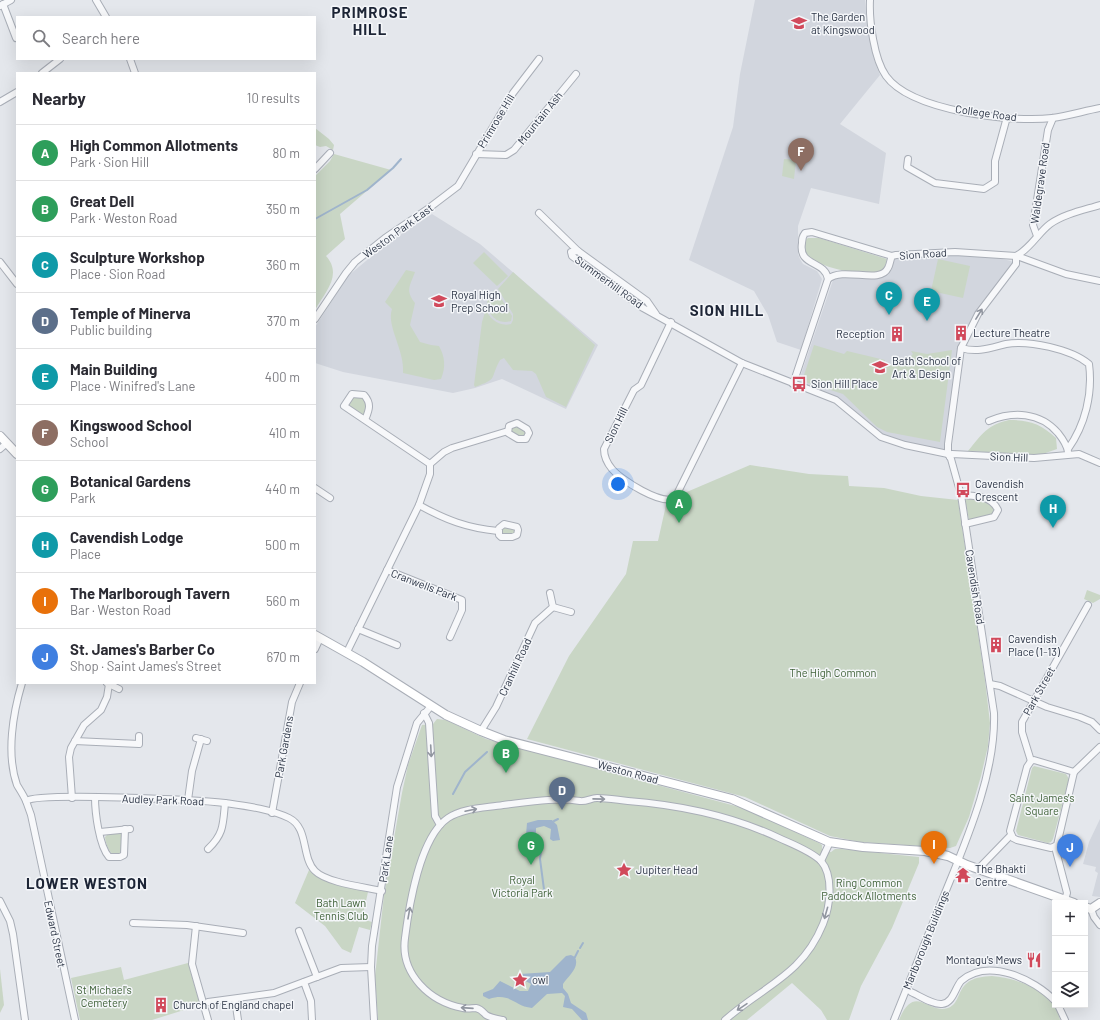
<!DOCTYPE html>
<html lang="en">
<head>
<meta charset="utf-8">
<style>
  body { margin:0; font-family:Barlow,sans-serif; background:#f7f7f7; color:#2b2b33 }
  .controls { position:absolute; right:12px; bottom:12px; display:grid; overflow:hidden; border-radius:0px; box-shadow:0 4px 16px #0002 }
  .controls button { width:36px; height:36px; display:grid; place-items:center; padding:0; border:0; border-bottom:1px solid #e1e1e2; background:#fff; color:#2b2b33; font:20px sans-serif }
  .you { position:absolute; left:618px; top:484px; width:14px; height:14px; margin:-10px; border:3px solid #fff; border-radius:50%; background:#1a73e8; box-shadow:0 0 0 6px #1a73e833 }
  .badge { display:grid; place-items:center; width:26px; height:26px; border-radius:50%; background:#111827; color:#fff; font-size:13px; font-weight:700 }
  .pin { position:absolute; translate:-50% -33px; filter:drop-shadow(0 1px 2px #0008) }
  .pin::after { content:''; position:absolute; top:21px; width:14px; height:12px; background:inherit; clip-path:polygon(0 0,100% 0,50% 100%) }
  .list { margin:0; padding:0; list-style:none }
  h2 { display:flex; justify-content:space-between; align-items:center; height:52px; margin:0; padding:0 16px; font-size:17px }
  h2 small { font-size:13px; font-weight:400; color:#7c7c81 }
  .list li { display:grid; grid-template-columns:26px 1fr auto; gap:12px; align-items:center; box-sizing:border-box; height:56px; padding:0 16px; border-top:1px solid #e1e1e2 }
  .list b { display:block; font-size:15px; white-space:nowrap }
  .list p { margin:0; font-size:13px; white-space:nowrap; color:#7c7c81 }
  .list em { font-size:13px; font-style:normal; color:#7c7c81 }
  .icon { flex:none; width:22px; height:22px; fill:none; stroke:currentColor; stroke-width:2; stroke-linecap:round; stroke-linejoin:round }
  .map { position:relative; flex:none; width:1100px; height:1020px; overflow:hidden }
  .search { position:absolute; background:#fff; box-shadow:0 4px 16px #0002; left:16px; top:16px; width:300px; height:44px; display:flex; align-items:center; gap:10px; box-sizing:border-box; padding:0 14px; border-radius:0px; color:#7c7c81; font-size:15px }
  .panel { position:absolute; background:#fff; box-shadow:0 4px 16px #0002; left:16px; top:72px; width:300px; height:612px; border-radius:0px }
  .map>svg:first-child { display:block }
  .built { fill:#d2d6de }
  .green { fill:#c9d6c5 }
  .water { fill:#9fb4cc }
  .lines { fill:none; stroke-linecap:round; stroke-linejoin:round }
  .stream { stroke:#9fb4cc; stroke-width:2 }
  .street-casing { stroke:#a9aeb7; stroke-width:8 }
  .secondary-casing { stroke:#a9aeb7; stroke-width:10 }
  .street { stroke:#f7f8fa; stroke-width:6 }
  .secondary { stroke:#fff; stroke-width:8 }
  .oneway { stroke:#9196a0 }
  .labels { text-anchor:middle; stroke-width:3; stroke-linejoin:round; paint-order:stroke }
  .poi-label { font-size:11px; fill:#2b3445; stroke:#f4f6f9; text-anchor:start }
  .street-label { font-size:11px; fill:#2b3445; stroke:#f4f6f9 }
  .park-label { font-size:11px; fill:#3f6138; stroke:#f4f6f9 }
  .district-label { font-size:15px; font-weight:bold; letter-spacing:1px; fill:#1d2536; stroke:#f4f6f9 }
</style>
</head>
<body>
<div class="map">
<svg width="1100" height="1020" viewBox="0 0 1100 1020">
  <rect width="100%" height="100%" fill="#e4e7ec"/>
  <g class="built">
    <polygon points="755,0 865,0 867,26 875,63 880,75 840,124 886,153 879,204 811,188 798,226 798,254 800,259 803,264 817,271 822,279 801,350 777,342 768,315 754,291 689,260 733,127 740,74"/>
    <polygon points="432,214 480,244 598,345 566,409 502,379 475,388 453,393 343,372 315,363 315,327 348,276 385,245"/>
    <polygon points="949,254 994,257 1011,261 1013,263 959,350 946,450 916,445 890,438 882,434 836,397 798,383 833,280 838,277 878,279 891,271 895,258"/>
    <polygon points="1100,819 1100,897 1092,896 1098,873 1095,871 1096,867 1083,864 1089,842"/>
  </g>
  <g class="green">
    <polygon points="315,128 329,139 334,145 333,150 326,146 320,147 315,145"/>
    <path d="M334,154l57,16 -51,44 5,25 -19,17c17,19 -1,36 -11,54v-134l15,-15z"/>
    <polygon points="784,159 796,160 794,179 782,176"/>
    <path d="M808,238h11l68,21c-1,4 -2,9 -5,12 -12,8 -65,-4 -75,-15 -4,-4 -3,-9 -3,-15z"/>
    <polygon points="484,252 508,276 497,286 473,263"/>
    <polygon points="938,259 970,266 963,298 931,291"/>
    <path d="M406,270l9,2c-5,14 -10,18 0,31l-5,22 10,17 11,3 8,1c6,11 7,21 2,33l-7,1 -31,-7c2,-23 -17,-47 -11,-64l-7,-7z"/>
    <path d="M513,272l82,73 -29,62 -20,-10 -10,-23 -4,-3 -19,-1 -9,-12 -4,2c-11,20 -1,18 -25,27l-1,-2 8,-63 4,-13c3,10 14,18 25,15l2,-4v-6l-15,-25z"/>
    <path d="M496,290l16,26 -1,5c-21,7 -33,-24 -15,-31z"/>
    <path d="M814,345l30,9 3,-3 38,9v5c11,1 20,-2 28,-11l-2,-3 16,3 25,-4 -12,92 -53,-10 -10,-5 -34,-33 -41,-13z"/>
    <path d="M353,396l9,1c6,7 5,11 2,20l-17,-11z"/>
    <path d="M1009,420c21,0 32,4 47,18l1,11 -17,6 -72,-4c14,-17 19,-26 41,-31z"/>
    <polygon points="513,425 522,427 527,433 522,438 511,433"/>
    <polygon points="750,465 809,474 848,476 849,486 884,488 921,496 958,500 985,680 990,723 988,746 981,776 969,817 956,846 950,848 860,842 830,836 745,797 527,739 569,656 626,574 633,541 658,541 666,505 680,499 682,494"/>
    <polygon points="973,497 990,502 994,509 993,514 969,520 965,500"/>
    <polygon points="502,526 516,528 516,534 501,535 500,529"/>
    <polygon points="1087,590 1100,595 1100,599 1093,603 1084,599"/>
    <polygon points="437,719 446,720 486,739 743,808 819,843 822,845 822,850 831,852 835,849 841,849 919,857 919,863 892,928 861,986 849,1020 827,1020 821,1010 792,983 747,1020 378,1020 375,976 384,895 402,793 408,765 422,725 433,724"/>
    <polygon points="1034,766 1066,774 1069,779 1053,839 1051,842 1048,843 1018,835 1016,831 1032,768"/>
    <path d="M119,832l3,2v17c-10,11 -16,-5 -17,-14l3,-3z"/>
    <path d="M309,870c17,15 39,17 59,22l-6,27 10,3 -2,8 -11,-3 -8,26 -9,-4 -17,-23 -30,-23z"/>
    <polygon points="188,963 200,1005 152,1020 80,1020 71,978 121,967 124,980"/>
    <polygon points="0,969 4,1005 0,1013"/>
    <path d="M992,976c25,2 63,15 68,44h-161c16,-38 29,-5 49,-12 17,-6 4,-31 44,-32z"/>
  </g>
  <g class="water">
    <polygon points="552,820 557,825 560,840 553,841 550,839 551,829 544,826 536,828 536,837 531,840 526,835 527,823 538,820"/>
    <path d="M571,955l4,2c5,11 -7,19 -12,27v4l5,6 3,9 15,10 2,7h-6l-10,-11 -9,-2 2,-11 -3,-3 -15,1 -15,14c-19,-2 -21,-16 -43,-9l-6,-3v-3l10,-4 7,-8 20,10h8l3,-7 -11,-6v-4l30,-2 16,-16z"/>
  </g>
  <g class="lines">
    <g class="stream">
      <polyline points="315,219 367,190 393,168 401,159"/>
      <polyline points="453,794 465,772 487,752"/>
      <polyline points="554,821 558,819"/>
      <polyline points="536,837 542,843 540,859 545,897"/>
      <polyline points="580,948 583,943"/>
      <polyline points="575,957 578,951"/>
    </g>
    <defs>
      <g id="street">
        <polyline points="96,0 106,17"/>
        <path d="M870,0c-1,21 4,59 16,76 25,35 127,47 166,42 16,-2 32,-7 48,-10"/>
        <polyline points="3,4 16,38"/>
        <polyline points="0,6 11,0"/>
        <polyline points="130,59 135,73"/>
        <polyline points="42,73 60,59"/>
        <polyline points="0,102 17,92"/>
        <polyline points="476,154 506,155 514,150 576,74"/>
        <polyline points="908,159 907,167 935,183 984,189 995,182 995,161 1007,117"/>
        <polyline points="315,169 330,153"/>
        <polyline points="539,213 578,251"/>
        <polyline points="1037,236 1033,225 1048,130 1053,118"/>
        <polyline points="1017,256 1066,274 1100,281"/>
        <polyline points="0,262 17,284"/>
        <path d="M828,279c-3,-19 -30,-12 -26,-36 0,-4 0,-6 3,-10l7,-1 80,24"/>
        <polyline points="656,314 647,301 578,251 571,252 572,256 643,308 742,363 836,400 881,437 905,445 948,454"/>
        <polyline points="315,319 346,273 355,262 385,238 429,208 458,186 513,93 539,59"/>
        <path d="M671,322l-30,63 -7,5 -30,59c0,7 3,14 8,20 9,11 50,37 63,29l67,-135"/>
        <path d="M961,348c17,5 29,0 45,-4 23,-4 65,5 83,20 4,30 -4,61 -21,85"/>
        <path d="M793,384l35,-105c16,-13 52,6 60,-11 2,-3 2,-8 4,-12l4,-1 59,-3 61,4c14,-7 22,-23 34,-32 14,-10 34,-14 50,-19"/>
        <path d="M989,421c24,-10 51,-9 69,12 4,5 9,12 10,19"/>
        <polygon points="517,423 527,429 529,433 526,439 518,439 508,433 509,426"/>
        <polyline points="0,449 7,443"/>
        <polyline points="948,454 948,444 961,348 978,314 1016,264 1016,256"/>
        <polyline points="950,457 952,454 1034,458 1079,454 1100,463"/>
        <polyline points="430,464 444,452 452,448 508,431"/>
        <polyline points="315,488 330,498"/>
        <path d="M961,495c14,1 30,0 37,15l-4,7 -29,7"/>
        <path d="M419,505c27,15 48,23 79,26"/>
        <polygon points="504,524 517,527 518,530 517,535 512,537 501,537 499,535 499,528"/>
        <polyline points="387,570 462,600 462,610 450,637"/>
        <polyline points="553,607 571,612"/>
        <polyline points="358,629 397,645"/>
        <polyline points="315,649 320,638"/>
        <path d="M347,652l72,-147 11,-31v-10l-86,-58 8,-12 12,1c8,9 5,15 1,25"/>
        <path d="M22,683c-9,30 -16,71 -5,102 3,5 7,11 9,16 12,-9 175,-1 199,2 21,3 45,6 64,15 20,10 12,39 26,53 12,12 50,16 67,20"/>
        <polyline points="107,683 119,689"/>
        <polyline points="990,684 1000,686 1047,707 1080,717 1092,722 1100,730"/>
        <polyline points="424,713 429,723 435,816 440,825"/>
        <polyline points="481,731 496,707 535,623 553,607 550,593"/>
        <polyline points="196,738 207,741"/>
        <polyline points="75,741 139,744 139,736"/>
        <polygon points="1034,760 1074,772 1057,845 1051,848 1017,840 1013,838 1010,831 1027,767 1031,761"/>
        <polyline points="1031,761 1022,732 1022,722 1088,605"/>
        <polyline points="1074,772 1100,747"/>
        <path d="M95,797c0,15 4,49 14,60h11l4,-2 1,-26"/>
        <polyline points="72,798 69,757 71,748 84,725 101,710 107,697 109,684"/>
        <polyline points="188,800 192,771 201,739"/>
        <polyline points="26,801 31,815 75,1020"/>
        <polyline points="272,813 292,702 300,683"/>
        <polyline points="100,832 130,829"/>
        <polyline points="1055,847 1067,893 1065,900"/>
        <path d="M208,849c16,-15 15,-25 17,-46"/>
        <polyline points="821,861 830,842"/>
        <polyline points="979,870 981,866 1011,835"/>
        <polyline points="0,901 10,921 13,934 25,1020"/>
        <polyline points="1091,909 1094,917 1100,925"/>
        <polyline points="133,923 187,925 243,933"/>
        <polyline points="196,926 192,964 208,1020"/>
        <polyline points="299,931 317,977"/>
        <polyline points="304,982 311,1001 312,1020"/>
        <path d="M911,992c9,4 22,13 31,12 11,-1 13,-16 19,-23 27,-24 73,-2 94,20"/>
        <polyline points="235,999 238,1020"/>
        <polyline points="208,1002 274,993 341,968 371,967"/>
        <polyline points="1058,1005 1065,1020"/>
        <polyline points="374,1020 371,967 372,946 397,787 417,723 431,706"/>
        <path d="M503,1020c-5,-1 -12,-2 -17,-5 -3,-3 -5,-6 -10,-7 -4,0 -9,1 -13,0 -33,-6 -63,-34 -58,-70 4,-32 15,-101 43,-120 15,-10 37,-10 55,-13 25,-3 53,-8 77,-4 6,1 11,-3 17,-3 10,0 21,2 31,3 51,4 104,15 151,37 13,6 32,13 42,23 13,15 9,46 2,63 -21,52 -60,62 -98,96"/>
        <path d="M894,1020c17,-42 34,-84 51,-127 22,-54 51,-121 49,-180l-33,-218 -10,-36 -3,-5"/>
      </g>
      <g id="secondary">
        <polyline points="0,436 17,454"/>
        <polyline points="315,635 363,662 446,715 481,731 504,740 732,799 829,842 863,847 925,851 948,856 967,865 1074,903"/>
        <polyline points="1085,907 1091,909 1100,903"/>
      </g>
    </defs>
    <use href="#street" class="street-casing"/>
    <use href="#secondary" class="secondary-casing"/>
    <use href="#street" class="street"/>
    <use href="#secondary" class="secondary"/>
  </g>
  <defs><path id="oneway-shaft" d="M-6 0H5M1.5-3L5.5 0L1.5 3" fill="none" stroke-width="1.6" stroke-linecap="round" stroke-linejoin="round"/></defs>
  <g class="oneway">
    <use href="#oneway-shaft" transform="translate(979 314) rotate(-58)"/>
    <use href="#oneway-shaft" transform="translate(431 751) rotate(87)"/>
    <use href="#oneway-shaft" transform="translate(599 799) rotate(1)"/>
    <use href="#oneway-shaft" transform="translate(471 810) rotate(-12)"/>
    <use href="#oneway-shaft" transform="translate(409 913) rotate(-80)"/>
    <use href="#oneway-shaft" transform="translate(826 913) rotate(106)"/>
    <use href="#oneway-shaft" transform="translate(742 1007) rotate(146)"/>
    <use href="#oneway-shaft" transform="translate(467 1008) rotate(-176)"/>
  </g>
  <defs>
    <symbol id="school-bare" viewBox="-9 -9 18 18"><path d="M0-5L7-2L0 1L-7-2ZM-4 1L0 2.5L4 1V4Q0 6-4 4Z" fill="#d1495b" stroke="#f4f6f9" stroke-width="2.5" paint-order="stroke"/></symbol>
    <symbol id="building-bare" viewBox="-9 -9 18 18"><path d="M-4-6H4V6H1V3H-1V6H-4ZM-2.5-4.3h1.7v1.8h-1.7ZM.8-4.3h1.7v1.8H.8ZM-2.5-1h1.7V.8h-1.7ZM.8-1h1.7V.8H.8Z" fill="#d1495b" stroke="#f4f6f9" stroke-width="2.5" paint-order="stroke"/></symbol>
    <symbol id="university-bare" viewBox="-9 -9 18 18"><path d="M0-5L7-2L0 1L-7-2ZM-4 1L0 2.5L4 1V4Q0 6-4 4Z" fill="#d1495b" stroke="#f4f6f9" stroke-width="2.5" paint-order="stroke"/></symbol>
    <symbol id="bus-bare" viewBox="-9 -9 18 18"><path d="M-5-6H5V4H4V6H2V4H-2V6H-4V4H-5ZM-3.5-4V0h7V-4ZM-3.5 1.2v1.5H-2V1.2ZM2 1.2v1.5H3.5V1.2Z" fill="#d1495b" stroke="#f4f6f9" stroke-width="2.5" paint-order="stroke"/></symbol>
    <symbol id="sight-bare" viewBox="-9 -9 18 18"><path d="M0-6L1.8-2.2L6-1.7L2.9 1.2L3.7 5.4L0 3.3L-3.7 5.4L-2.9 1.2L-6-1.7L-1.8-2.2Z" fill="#d1495b" stroke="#f4f6f9" stroke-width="2.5" paint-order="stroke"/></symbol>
    <symbol id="temple-bare" viewBox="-9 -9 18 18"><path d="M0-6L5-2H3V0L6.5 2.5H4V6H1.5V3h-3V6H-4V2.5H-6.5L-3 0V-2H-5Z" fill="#d1495b" stroke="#f4f6f9" stroke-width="2.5" paint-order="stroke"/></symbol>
    <symbol id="restaurant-bare" viewBox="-9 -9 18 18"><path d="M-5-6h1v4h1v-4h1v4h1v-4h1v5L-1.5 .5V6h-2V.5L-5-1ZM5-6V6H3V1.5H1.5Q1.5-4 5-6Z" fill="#d1495b" stroke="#f4f6f9" stroke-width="2.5" paint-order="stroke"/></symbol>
  </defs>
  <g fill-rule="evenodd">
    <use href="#school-bare" x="788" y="12" width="22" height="22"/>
    <use href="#school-bare" x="428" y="290" width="22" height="22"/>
    <use href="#building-bare" x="950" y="322" width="22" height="22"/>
    <use href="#building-bare" x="886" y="323" width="22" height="22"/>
    <use href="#university-bare" x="869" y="356" width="22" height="22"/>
    <use href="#bus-bare" x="788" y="373" width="22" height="22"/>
    <use href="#bus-bare" x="952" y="479" width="22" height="22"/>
    <use href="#building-bare" x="985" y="634" width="22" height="22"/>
    <use href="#sight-bare" x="613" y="859" width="22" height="22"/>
    <use href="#temple-bare" x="952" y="864" width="22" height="22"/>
    <use href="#restaurant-bare" x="1023" y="949" width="22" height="22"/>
    <use href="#sight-bare" x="509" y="969" width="22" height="22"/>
    <use href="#building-bare" x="150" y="994" width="22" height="22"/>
  </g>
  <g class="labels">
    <g class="poi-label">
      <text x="811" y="21">The Garden<tspan x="811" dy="13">at Kingswood</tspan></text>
      <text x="451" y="299">Royal High<tspan x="451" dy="13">Prep School</tspan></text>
      <text x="973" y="337">Lecture Theatre</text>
      <text x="885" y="338" text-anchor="end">Reception</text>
      <text x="892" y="365">Bath School of<tspan x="892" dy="13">Art &amp; Design</tspan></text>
      <text x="811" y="388">Sion Hill Place</text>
      <text x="975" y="488">Cavendish<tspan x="975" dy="13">Crescent</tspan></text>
      <text x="1008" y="643">Cavendish<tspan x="1008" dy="13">Place (1-13)</tspan></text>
      <text x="975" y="873">The Bhakti<tspan x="975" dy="13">Centre</tspan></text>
      <text x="636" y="874">Jupiter Head</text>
      <text x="1022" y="964" text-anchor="end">Montagu's Mews</text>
      <text x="532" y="984">owl</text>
      <text x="173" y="1009">Church of England chapel</text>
    </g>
    <g class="street-label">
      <text transform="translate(986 113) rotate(8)" y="4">College Road</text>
      <text transform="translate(540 118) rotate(-51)" y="4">Mountain Ash</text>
      <text transform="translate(496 121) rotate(-59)" y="4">Primrose Hill</text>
      <text transform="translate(1040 183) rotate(-82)" y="4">Waldegrave Road</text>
      <text transform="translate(398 231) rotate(-36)" y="4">Weston Park East</text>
      <text transform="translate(923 254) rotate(-4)" y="4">Sion Road</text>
      <text transform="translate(609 282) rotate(36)" y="4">Summerhill Road</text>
      <text transform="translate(616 425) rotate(-64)" y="4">Sion Hill</text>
      <text transform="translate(1009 457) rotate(2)" y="4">Sion Hill</text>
      <text transform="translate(424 585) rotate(21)" y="4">Cranwells Park</text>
      <text transform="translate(975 587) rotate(81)" y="4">Cavendish Road</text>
      <text transform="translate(515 667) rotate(-65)" y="4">Cranhill Road</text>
      <text transform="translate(1039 691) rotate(-61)" y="4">Park Street</text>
      <text transform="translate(284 747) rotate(-80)" y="4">Park Gardens</text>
      <text transform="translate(628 772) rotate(15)" y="4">Weston Road</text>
      <text transform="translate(163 800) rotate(2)" y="4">Audley Park Road</text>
      <text transform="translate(386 859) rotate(-82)" y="4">Park Lane</text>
      <text transform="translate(55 934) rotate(78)" y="4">Edward Street</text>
      <text transform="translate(926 940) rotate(-68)" y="4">Marlborough Buildings</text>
    </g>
    <g class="park-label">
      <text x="833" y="677">The High Common</text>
      <text x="1042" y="802">Saint James's<tspan x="1042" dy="13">Square</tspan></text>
      <text x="522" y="884">Royal<tspan x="522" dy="13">Victoria Park</tspan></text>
      <text x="869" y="887">Ring Common<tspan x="869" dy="13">Paddock Allotments</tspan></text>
      <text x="341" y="907">Bath Lawn<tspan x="341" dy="13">Tennis Club</tspan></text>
      <text x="104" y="994">St Michael's<tspan x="104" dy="13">Cemetery</tspan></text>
    </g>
    <g class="district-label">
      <text x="370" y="18">PRIMROSE<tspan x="370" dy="17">HILL</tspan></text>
      <text x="727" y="316">SION HILL</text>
      <text x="87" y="889">LOWER WESTON</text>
    </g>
  </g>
</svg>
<div class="controls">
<button>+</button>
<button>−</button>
<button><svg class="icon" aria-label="layers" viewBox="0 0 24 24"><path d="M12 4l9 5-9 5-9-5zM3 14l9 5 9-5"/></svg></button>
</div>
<div class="you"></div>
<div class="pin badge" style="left:679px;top:523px;background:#2e9e5b">A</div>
<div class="pin badge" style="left:506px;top:773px;background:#2e9e5b">B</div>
<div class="pin badge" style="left:889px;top:315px;background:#0f9aa8">C</div>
<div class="pin badge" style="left:562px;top:810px;background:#5c6f8a">D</div>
<div class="pin badge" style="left:927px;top:321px;background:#0f9aa8">E</div>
<div class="pin badge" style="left:801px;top:171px;background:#8d6e63">F</div>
<div class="pin badge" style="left:531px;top:865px;background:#2e9e5b">G</div>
<div class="pin badge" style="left:1053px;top:528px;background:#0f9aa8">H</div>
<div class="pin badge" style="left:934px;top:864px;background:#e8710a">I</div>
<div class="pin badge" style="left:1070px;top:867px;background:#3f7fe0">J</div>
<div class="search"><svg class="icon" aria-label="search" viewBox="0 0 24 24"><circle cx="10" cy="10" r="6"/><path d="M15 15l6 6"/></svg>Search here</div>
<section class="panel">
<h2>Nearby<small>10 results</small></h2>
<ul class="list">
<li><span class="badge" style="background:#2e9e5b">A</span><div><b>High Common Allotments</b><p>Park · Sion Hill</p></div><em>80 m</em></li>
<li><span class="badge" style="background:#2e9e5b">B</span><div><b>Great Dell</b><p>Park · Weston Road</p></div><em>350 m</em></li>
<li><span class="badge" style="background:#0f9aa8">C</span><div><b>Sculpture Workshop</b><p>Place · Sion Road</p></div><em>360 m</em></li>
<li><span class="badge" style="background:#5c6f8a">D</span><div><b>Temple of Minerva</b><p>Public building</p></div><em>370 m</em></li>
<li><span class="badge" style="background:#0f9aa8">E</span><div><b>Main Building</b><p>Place · Winifred's Lane</p></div><em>400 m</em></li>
<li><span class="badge" style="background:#8d6e63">F</span><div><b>Kingswood School</b><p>School</p></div><em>410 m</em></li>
<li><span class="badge" style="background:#2e9e5b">G</span><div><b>Botanical Gardens</b><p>Park</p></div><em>440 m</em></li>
<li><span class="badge" style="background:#0f9aa8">H</span><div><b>Cavendish Lodge</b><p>Place</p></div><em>500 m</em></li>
<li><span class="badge" style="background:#e8710a">I</span><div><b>The Marlborough Tavern</b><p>Bar · Weston Road</p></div><em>560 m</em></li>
<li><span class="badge" style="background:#3f7fe0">J</span><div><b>St. James's Barber Co</b><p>Shop · Saint James's Street</p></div><em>670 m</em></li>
</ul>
</section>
</div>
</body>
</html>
